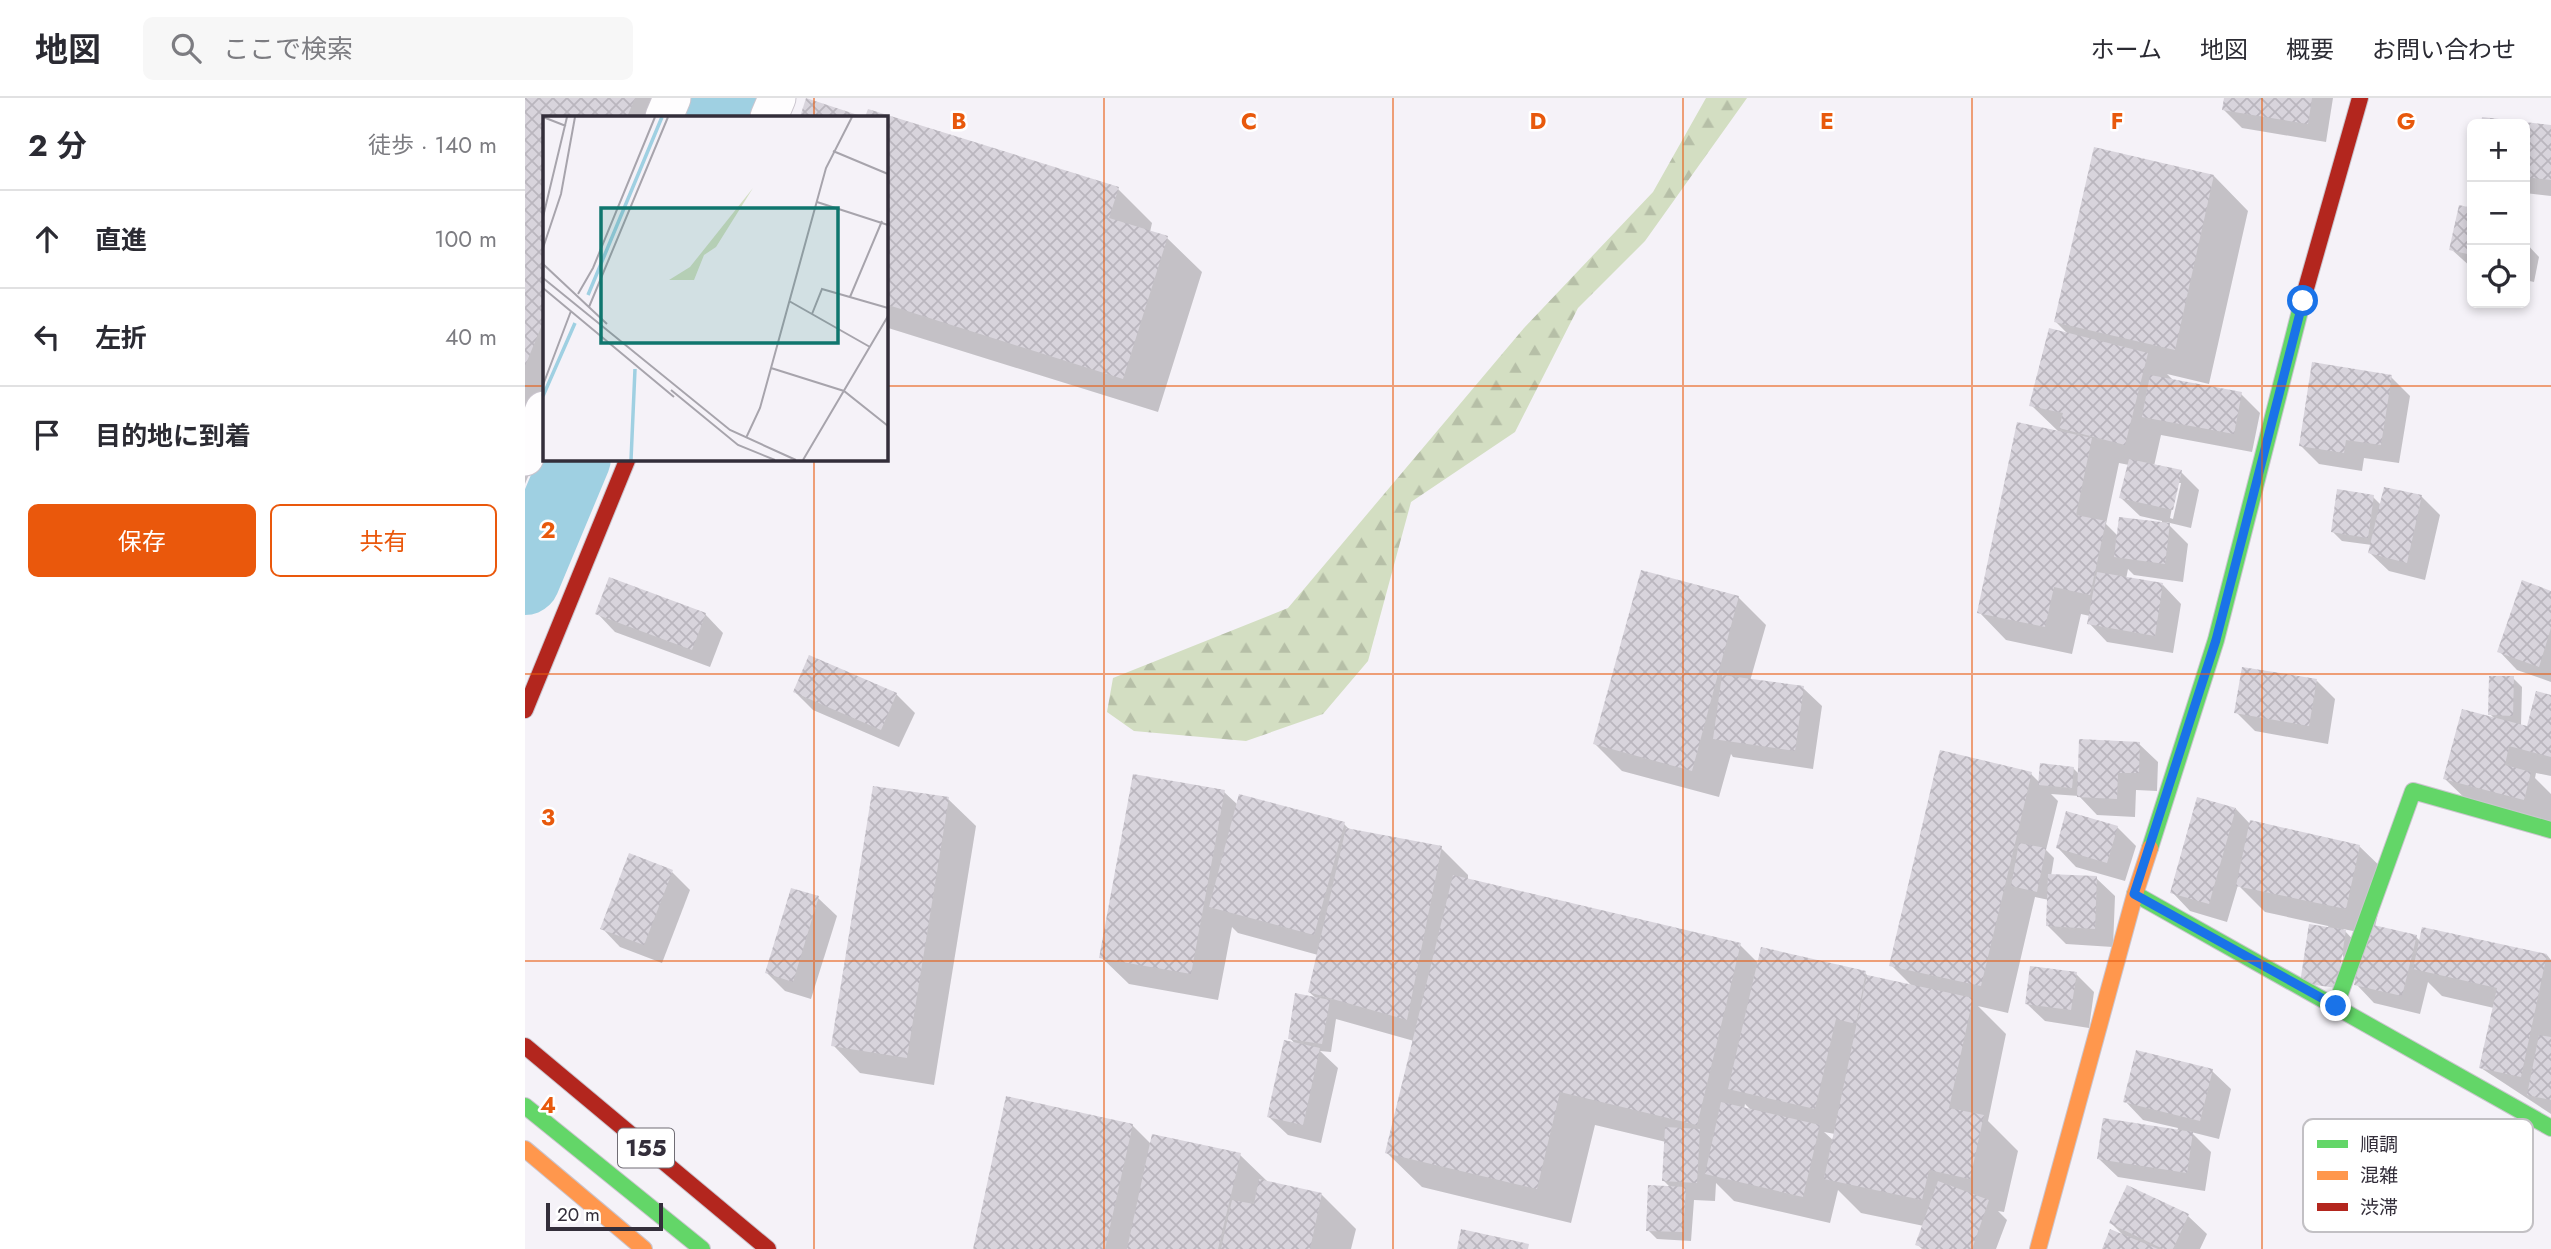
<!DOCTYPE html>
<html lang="ja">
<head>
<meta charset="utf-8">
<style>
  body { margin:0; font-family:Jost,"Noto Sans JP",sans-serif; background:#f7f7f7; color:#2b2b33 }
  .controls { position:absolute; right:21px; top:21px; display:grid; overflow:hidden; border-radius:10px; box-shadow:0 4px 10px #0003 }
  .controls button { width:63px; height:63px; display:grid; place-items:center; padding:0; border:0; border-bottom:2px solid #e1e1e2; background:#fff; color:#2b2b33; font:35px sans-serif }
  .scale { position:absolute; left:21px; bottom:18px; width:117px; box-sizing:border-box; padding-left:7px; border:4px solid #332e3a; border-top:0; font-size:19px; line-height:24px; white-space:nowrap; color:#332e3a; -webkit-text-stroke:5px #fff; paint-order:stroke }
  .stop { position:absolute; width:21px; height:21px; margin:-16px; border:5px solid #1a73e8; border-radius:50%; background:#fff }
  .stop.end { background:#1a73e8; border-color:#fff; box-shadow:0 2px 7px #0008 }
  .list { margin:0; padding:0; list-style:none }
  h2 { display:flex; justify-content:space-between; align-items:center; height:91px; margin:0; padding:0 28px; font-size:30px }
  h2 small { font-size:23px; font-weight:400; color:#7c7c81 }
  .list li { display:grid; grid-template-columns:46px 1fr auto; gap:21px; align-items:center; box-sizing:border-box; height:98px; padding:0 28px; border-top:2px solid #e1e1e2 }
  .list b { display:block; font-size:26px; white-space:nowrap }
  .list em { font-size:23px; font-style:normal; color:#7c7c81 }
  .actions { display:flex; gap:14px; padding:21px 28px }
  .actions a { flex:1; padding:16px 0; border:2px solid #ea580c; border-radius:10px; text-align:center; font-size:24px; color:#ea580c }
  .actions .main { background:#ea580c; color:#fff }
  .icon { flex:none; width:38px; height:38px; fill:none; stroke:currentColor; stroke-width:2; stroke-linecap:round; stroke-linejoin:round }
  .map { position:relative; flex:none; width:2026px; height:1151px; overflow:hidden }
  header { display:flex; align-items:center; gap:42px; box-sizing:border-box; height:98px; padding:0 35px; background:#fff; border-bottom:2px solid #e1e1e2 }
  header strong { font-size:33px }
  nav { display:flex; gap:38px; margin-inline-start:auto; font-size:24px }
  .search { width:490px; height:63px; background:#f7f7f7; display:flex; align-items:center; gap:18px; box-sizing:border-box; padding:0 24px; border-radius:10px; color:#7c7c81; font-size:26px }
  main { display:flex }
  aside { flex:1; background:#fff }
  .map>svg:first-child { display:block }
  .forest { fill:url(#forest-firs) }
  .shadow { fill:#0003; fill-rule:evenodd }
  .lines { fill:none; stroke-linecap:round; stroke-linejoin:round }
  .river { stroke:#9fd0e2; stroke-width:70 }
  .building { fill:url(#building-cross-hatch) }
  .street-casing { stroke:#cac5ce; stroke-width:39 }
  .fast-casing { stroke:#cac5ce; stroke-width:18 }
  .slow-casing { stroke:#cac5ce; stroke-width:18 }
  .jam-casing { stroke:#cac5ce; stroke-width:18 }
  .street { stroke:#fefdfe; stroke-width:37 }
  .fast { stroke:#63d668; stroke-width:16 }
  .slow { stroke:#ff974d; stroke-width:16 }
  .jam { stroke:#b3261e; stroke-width:16 }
  .route { stroke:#1a73e8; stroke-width:9 }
  .grid { fill:none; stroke:#e8590c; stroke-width:2; stroke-opacity:0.55 }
  .labels { text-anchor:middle; stroke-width:5; stroke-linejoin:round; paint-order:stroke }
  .shield { fill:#fff; stroke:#706d75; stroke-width:2 }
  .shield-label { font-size:23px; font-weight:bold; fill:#332e3a }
  .inset-river { fill:none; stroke:#9fd0e2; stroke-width:3.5 }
  .inset-road { fill:none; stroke:#a7a4ac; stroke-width:2 }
  .view { fill:#0f766e; fill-opacity:0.15; stroke:#0f766e; stroke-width:3.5 }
  .inset-edge { fill:none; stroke:#332e3a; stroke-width:3.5 }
  .key { fill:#fff; stroke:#c2c0c4; stroke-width:2 }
  .key-label { font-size:19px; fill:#332e3a }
  .grid-label { font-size:23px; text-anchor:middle; font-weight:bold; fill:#e8590c; stroke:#fff; stroke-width:5; stroke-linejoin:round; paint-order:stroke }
</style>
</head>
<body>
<header>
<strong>地図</strong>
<div class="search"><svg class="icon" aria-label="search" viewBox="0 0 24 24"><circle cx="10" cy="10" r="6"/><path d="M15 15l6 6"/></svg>ここで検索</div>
<nav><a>ホーム</a><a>地図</a><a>概要</a><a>お問い合わせ</a></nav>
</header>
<main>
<aside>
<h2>2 分<small>徒歩 · 140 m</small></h2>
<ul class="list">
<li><svg class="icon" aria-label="ahead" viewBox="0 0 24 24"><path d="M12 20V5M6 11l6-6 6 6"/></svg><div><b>直進</b></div><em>100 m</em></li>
<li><svg class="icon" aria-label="left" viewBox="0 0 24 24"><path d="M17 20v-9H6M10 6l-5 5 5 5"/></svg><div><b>左折</b></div><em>40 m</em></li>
<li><svg class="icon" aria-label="arrive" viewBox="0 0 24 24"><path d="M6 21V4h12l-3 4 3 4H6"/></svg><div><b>目的地に到着</b></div></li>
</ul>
<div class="actions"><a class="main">保存</a><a>共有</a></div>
</aside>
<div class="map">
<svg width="2026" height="1151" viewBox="0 0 2026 1151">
  <defs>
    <pattern id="forest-firs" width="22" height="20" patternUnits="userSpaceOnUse" patternTransform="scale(1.75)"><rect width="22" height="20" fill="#d3dec2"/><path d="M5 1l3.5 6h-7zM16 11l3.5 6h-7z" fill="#b6bfa7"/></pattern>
    <pattern id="building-cross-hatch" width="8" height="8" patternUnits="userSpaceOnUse" patternTransform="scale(1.75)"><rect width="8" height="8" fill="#d8d4dc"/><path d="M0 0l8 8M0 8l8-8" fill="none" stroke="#bab6be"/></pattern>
  </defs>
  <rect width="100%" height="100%" fill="#f5f2f8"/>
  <polygon class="forest" points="1181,0 1222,0 1120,143 1053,210 990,334 886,404 843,563 798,616 721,643 609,633 582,614 588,580 763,510 999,230 1128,94"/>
  <g class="shadow">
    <polygon points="0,0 158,0 150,19 19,19 19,340 0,386"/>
    <polygon points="1701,0 1808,0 1801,44 1717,30 1699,12"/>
    <polygon points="344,13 593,91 627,125 625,134 642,140 677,174 633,314 360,229 360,19 342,19"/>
    <polygon points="1959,21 2026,29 2026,98 2000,95 2000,26 1958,26"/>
    <path d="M1689,78l34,35 -39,173 -42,-10 8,8 66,12 19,19 -8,39 -91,-17 -7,31 27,6 18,18 -8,38 -25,-6 22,22 -5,38 -49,-7 -6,-6 -2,10 37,6 18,19 -8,49 -66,-11 -18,-19 1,-7 -9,-2 -9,40 -66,-14 -27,-28 80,-180 -28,-27 38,-70 -13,-13zM1594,365l10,2 -8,33 19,18 22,5v3l-44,12 -12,-12zM1652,385h4l-8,36 -3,-1z"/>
    <polygon points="1935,109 1947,111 1947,170 1926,151"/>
    <polygon points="2000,144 2014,159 2009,184 2000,182"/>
    <polygon points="1866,279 1885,298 1874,365 1839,360 1837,373 1794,366 1775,347"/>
    <polygon points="1860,391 1897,399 1915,417 1900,482 1864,473 1845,455 1847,447 1817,443 1808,434 1848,399 1856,407"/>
    <polygon points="2026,495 2026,584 1992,572 1974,553"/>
    <polygon points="1213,499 1241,527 1225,583 1278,590 1297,608 1288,671 1208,659 1206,656 1194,699 1097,673 1070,646"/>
    <polygon points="72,515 180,516 198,535 185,569 90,534"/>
    <polygon points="1988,580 1997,589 1996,628 2003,630 2026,599 2026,678 2011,675 2010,680 2026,696 2026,728 1948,708 1920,681 1971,622 1965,616"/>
    <polygon points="1792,583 1810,601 1803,646 1730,633 1711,614"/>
    <polygon points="270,594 371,596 390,615 374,649 288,612"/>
    <path d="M1614,646l19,18 -1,29 -21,-1 -1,27 -38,-2 -18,-19 -28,-2 7,7 -12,49 8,8 -3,18 45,2 19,18 -2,51 -47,-3 -18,-18 1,-26 -14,-3 -27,116 -30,-7 28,28 -18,87 30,30 -14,61 -6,-1 9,9 -11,29h-74l-5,-5 7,-18 -63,-13 -23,-23 -8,33 -96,-22 -18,-18 -1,18 -21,-1 -3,41 -34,-2 -9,-9 23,-42 -7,-7 2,-39 -71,-17 -24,98 -149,-36 -35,-34 27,-112 -78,-22 -5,33 -11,-1 18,17 -17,75 -33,-8 -19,-18 27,-72 -6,-7 27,-39 -8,-7 9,-37 -80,-22 -6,-6 -14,73 -89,-16 -28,-27 123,-165 14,13 106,19 7,7 90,17 27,27v5l272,65 19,19 106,9 5,5 43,9 -22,-22 140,-191 9,9 33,-15 7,7zM1220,1006l7,7 -8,-2zM1299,1034l11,2 -1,7z"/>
    <polygon points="423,701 451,728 409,987 335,975 308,947"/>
    <path d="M1711,711l15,16 108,21 28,27 -12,54 41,10 5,5 126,13 4,5v154l-70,-46 13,-60 -52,-12 -14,-14 -8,32 -46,-11 -16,-17 -30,-60 -63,-14 -27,-27 -11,37 -37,-11 -18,-19zM1818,831l25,5 -4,17z"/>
    <polygon points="1592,729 1611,748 1600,783 1551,769 1533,750"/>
    <polygon points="147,774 165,792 137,865 95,849 77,830"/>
    <polygon points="293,800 312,818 286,901 260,893 242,875"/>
    <polygon points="1551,876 1569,894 1564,930 1520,923 1501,905"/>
    <polygon points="1687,973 1706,991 1694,1041 1666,1034 1686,1054 1680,1093 1593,1079 1574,1061 1652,1033 1653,1030 1618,1022 1600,1003"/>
    <polygon points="607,1027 627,1047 715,1057 743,1084 796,1096 831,1131 826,1151 449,1151"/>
    <polygon points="1663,1118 1682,1136 1675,1151 1579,1151 1600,1139 1586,1125"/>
  </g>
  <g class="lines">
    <g class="river">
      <polyline points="196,19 204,0"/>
      <polyline points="0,482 51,360"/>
    </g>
  </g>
  <g class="building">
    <polygon points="0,0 110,0 102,19 19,19 19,222 0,268"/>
    <polygon points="281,0 339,19 275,19"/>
    <polygon points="1699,0 1787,0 1783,26 1697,12"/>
    <polygon points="343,11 594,89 584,120 643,138 598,281 360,206 360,19 340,19"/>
    <polygon points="1957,19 2026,27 2026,82 2000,79 2000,26 1956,26"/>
    <polygon points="1569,49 1689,77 1650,252 1529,224"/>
    <polygon points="1934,107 1947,110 1947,157 1924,152"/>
    <polygon points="1524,230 1623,255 1600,347 1534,330 1538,315 1504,308"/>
    <polygon points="1787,264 1867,277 1856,347 1821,342 1819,355 1774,348"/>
    <polygon points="1625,277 1717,294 1709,336 1617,319"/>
    <polygon points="1492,324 1567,340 1551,417 1581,423 1565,497 1529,489 1520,529 1452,515"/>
    <polygon points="1604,361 1657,372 1648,412 1594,400"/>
    <polygon points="1859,389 1897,397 1882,465 1843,455"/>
    <polygon points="1812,391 1849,397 1843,440 1806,434"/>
    <polygon points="1594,419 1645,425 1640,466 1589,459"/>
    <polygon points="1116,472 1214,498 1167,673 1068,646"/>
    <polygon points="1572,474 1638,485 1630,538 1562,526"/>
    <polygon points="84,479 181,515 167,552 70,516"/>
    <polygon points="1997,482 2026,493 2026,530 2014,569 1972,554"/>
    <polygon points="284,557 372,595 356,632 268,594"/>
    <polygon points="1717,569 1792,581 1784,628 1709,615"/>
    <polygon points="1197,577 1279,588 1270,653 1188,641"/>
    <polygon points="1964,578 1989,578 1988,618 1963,617"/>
    <polygon points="2011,593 2026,597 2026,659 1984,648 1980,667 2006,674 1999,702 1918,681 1937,611 2002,628"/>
    <polygon points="1554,641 1615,644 1614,675 1593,675 1592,701 1552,699"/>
    <polygon points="1415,652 1507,674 1456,888 1364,868"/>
    <polygon points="1515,665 1549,669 1547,690 1513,687"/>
    <polygon points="608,676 700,692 666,876 574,860"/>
    <polygon points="348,688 424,699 382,960 306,948"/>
    <polygon points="714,696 820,724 789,837 684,809"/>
    <polygon points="1672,699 1711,710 1684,806 1645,795"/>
    <polygon points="1541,713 1593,728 1582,765 1531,750"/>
    <polygon points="1725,722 1835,747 1821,811 1711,788"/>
    <polygon points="821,730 917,748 882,922 783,894"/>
    <polygon points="1494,745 1521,750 1512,794 1486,788"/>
    <polygon points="104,755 148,772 119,847 75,831"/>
    <polygon points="1523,776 1572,778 1570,831 1521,828"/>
    <polygon points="928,777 1216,845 1172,1027 1035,994 1012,1091 860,1055"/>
    <polygon points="266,790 294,798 268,884 240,875"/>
    <polygon points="1784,826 1821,832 1812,890 1775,885"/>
    <polygon points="1844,826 1892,837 1877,898 1829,887"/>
    <polygon points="1897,829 2022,856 1996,979 1954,970 1972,890 1888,871"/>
    <polygon points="1236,849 1341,873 1331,926 1311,921 1290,1011 1203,991"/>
    <polygon points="1505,868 1552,874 1546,912 1500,906"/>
    <polygon points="1342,877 1448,900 1424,1010 1459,1017 1445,1081 1404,1072 1397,1102 1299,1081"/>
    <polygon points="770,895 805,902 797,946 763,941"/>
    <polygon points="2014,937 2026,939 2026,1002 2002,997"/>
    <polygon points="759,942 795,950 778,1027 742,1019"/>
    <polygon points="1611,952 1688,971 1675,1023 1598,1004"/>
    <polygon points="481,998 608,1026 580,1151 448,1151"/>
    <polygon points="1196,1004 1295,1027 1278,1099 1180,1076"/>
    <polygon points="1578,1020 1668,1034 1662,1075 1572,1061"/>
    <polygon points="1140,1029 1175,1031 1172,1085 1137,1083"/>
    <polygon points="627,1036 716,1055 693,1151 602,1151"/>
    <polygon points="734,1081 797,1095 785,1151 696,1151 707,1102 729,1106"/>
    <polygon points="1413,1083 1464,1102 1447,1151 1402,1151 1390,1147"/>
    <polygon points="1123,1087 1161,1089 1158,1134 1121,1133"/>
    <polygon points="1602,1087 1664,1116 1648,1151 1638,1151 1584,1125"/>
    <polygon points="936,1131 1004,1146 1003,1151 932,1151"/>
    <polygon points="1585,1131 1633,1151 1577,1151"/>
  </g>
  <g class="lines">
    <defs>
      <g id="street">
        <polyline points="139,19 147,0"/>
        <polyline points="244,19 252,0"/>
        <polyline points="0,359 19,312"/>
      </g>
      <g id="fast">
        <polyline points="1625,750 1691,542 1778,201"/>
        <polyline points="1610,796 2026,1030"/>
        <polyline points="1811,907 1888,693 2026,732"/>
        <polyline points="0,1008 177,1151"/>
      </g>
      <g id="slow">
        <polyline points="0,1051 119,1151"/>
        <polyline points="1513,1151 1610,796 1625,750"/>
      </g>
      <g id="jam">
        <polyline points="1778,201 1835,0"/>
        <polyline points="0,612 103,360"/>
        <polyline points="0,948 243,1151"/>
      </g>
    </defs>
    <use href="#street" class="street-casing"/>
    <use href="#fast" class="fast-casing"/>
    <use href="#slow" class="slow-casing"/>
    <use href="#jam" class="jam-casing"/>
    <use href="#street" class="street"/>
    <use href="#fast" class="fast"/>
    <use href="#slow" class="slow"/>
    <use href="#jam" class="jam"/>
  </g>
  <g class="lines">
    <polyline class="route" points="1778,203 1691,542 1609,796 1811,908"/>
  </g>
  <path class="grid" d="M289,0v19M579,0v1151M868,0v1151M1158,0v1151M1447,0v1151M1737,0v1151M0,288h19M360,288h1666M289,360v791M0,576h2026M0,863h2026"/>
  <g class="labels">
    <rect class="shield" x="93" y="1030.5" width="56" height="39" rx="5"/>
    <g class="shield-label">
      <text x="121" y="1058">155</text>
    </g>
  </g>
  <g transform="translate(18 18)">
    <rect width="345" height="345" fill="#f5f2f8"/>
    <path d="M210,72l-37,59 -12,8 -10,25h-25l21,-13z" fill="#d3dec2"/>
    <path class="inset-river" d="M45,179l74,-178M0,280l32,-73M88,344l4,-91"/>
    <path class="inset-road" d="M0,1l23,9M290,35l55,23M274,86l71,23M0,101l24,-100M0,132l18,-54 14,-77M0,148l64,60M0,162l187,152 66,30M0,172l131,109M35,178l15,-26 62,-151M307,181l32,-76M246,185l81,46M46,191l79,-190M269,198l10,-25 66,19M228,252l73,23 44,35M0,269l28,-74M128,274l67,55 37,15M203,322l14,-30 66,-240 26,-51M260,344l85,-144"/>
    <path class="view" d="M58,92h237v135h-237z"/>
    <rect width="345" height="345" class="inset-edge"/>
  </g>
  <rect x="1778" y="1021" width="230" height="113" rx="10" class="key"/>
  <rect x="1792" y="1042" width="31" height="8" fill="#63d668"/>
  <rect x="1792" y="1073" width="31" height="9" fill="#ff974d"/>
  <rect x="1792" y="1105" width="31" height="8" fill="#b3261e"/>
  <g class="key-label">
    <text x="1835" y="1053">順調</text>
    <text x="1835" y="1084">混雑</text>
    <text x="1835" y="1116">渋滞</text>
  </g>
  <g class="grid-label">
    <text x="434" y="31">B</text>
    <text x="724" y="31">C</text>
    <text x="1013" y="31">D</text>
    <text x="1302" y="31">E</text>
    <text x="1592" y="31">F</text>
    <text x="1881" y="31">G</text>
    <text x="23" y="440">2</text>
    <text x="23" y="727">3</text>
    <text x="23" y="1015">4</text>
  </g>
</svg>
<div class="controls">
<button>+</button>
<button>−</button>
<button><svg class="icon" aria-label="locate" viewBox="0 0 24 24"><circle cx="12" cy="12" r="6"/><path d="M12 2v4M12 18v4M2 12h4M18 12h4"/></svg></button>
</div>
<div class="scale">20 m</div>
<div class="stop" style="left:1778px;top:203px"></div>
<div class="stop end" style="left:1811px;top:908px"></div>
</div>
</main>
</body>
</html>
